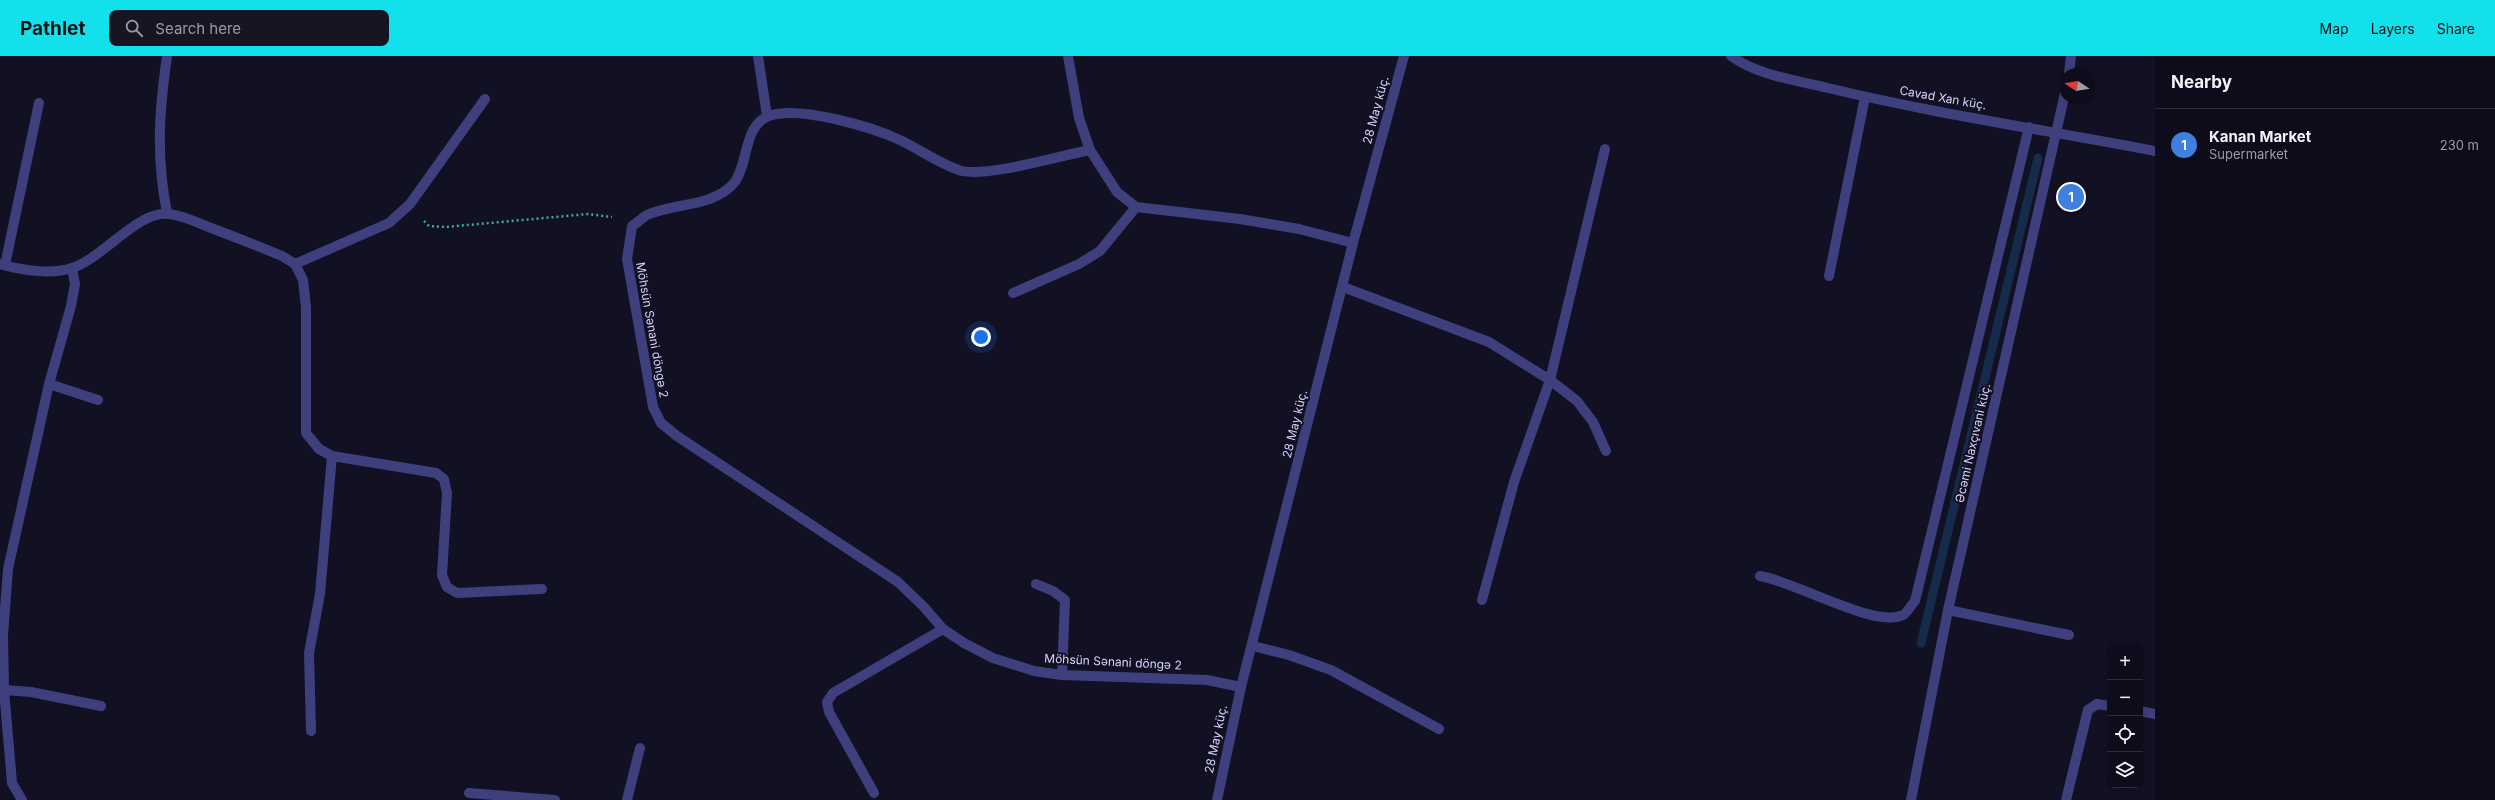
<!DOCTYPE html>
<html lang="en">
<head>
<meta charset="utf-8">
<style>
  body { margin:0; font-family:Inter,sans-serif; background:#171523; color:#f1f3f6 }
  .controls { position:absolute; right:12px; bottom:12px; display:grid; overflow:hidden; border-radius:8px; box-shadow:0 2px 10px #0003 }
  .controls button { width:36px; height:36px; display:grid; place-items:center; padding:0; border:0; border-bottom:1px solid #2e2c39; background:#0e0c1a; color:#f1f3f6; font:20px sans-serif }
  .compass { position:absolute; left:2059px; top:12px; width:36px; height:36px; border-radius:50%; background:#0e0c1a; box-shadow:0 2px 10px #0003; rotate:282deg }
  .you { position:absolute; left:981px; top:281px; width:14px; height:14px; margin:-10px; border:3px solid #fff; border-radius:50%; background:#1a73e8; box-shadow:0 0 0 6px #1a73e833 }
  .badge { display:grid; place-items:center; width:26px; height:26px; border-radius:50%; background:#12e0eb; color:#fff; font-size:13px; font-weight:700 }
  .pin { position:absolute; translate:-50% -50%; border:2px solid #fff; box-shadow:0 1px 4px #0006 }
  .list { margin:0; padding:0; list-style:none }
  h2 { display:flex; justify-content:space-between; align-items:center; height:52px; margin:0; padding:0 16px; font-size:17px }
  h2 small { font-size:13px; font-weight:400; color:#9b9ba2 }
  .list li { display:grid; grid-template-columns:26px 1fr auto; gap:12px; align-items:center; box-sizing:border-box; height:72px; padding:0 16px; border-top:1px solid #2e2c39 }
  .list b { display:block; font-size:15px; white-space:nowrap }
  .list p { margin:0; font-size:13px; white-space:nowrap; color:#9b9ba2 }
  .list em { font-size:13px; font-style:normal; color:#9b9ba2 }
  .icon { flex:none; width:22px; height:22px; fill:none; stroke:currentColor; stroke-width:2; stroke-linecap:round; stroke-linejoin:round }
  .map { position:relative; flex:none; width:2155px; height:744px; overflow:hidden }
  header { display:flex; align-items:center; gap:24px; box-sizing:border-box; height:56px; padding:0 20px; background:#12e0eb; color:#111 }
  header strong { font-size:19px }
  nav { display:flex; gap:22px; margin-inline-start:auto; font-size:14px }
  .search { width:280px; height:36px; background:#171523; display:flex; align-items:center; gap:10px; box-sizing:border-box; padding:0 14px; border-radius:8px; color:#9b9ba2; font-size:15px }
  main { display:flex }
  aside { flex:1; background:#0e0c1a }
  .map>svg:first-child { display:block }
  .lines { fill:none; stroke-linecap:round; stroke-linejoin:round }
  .stream { stroke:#142b49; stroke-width:9 }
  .path { stroke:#38ada0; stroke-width:2.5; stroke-dasharray:2 3; stroke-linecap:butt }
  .minor { stroke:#3f3f7e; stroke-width:10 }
  .labels { text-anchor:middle; stroke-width:4; stroke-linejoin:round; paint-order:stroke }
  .street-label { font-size:12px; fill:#d8d5fc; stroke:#121023 }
</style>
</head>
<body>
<header>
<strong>Pathlet</strong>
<div class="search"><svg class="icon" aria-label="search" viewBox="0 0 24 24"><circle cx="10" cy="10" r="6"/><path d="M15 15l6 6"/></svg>Search here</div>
<nav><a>Map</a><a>Layers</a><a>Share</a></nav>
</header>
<main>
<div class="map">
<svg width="2155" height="744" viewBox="0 0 2155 744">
  <rect width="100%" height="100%" fill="#121023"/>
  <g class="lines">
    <polyline class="stream" points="1921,587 2038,102"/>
    <polyline class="path" points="424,165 429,170 446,171 588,158 612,161"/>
    <g class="minor">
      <polyline points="758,0 767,60"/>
      <path d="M1068,0l11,62 11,32c-30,6 -102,27 -128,21 -19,-5 -43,-22 -62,-31 -28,-13 -102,-35 -131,-24 -26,9 -20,48 -35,67 -20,24 -61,20 -87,32 -5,3 -10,8 -15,11l-5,33 26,148 8,16 16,13 221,146 26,25 19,22 21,14 29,15 41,13 28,4 145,5 34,7"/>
      <path d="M1731,0c28,20 65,24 97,32 108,26 218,42 327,63"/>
      <polyline points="2069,18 2071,0"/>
      <polyline points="1090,94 1117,136 1136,151 1240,163 1299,173 1353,187"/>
      <path d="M167,157c-11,-57 -8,-100 0,-157"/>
      <path d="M0,208c21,6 51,11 72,4 30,-9 65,-57 96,-54 15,1 30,9 43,14 24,9 47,18 71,28l13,8 8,16 3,27v126l13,16 13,7 104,17 8,6 3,14 -5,82 5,12 10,6 85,-4"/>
      <polyline points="295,208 389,167 410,148 485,43"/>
      <polyline points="5,209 39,47"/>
      <polyline points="1829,220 1865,41"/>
      <polyline points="1343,231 1489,286 1550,324 1577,345 1593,366 1606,395"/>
      <polyline points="1013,237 1079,208 1100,195 1136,151"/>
      <polyline points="49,328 98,344"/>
      <path d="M1760,520c34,5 115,53 143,39 4,-2 8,-10 12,-14l114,-474"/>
      <polyline points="1036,528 1053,535 1065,544 1062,619"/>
      <polyline points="1482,544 1514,426 1550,324 1605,93"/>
      <polyline points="1948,554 2069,579"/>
      <polyline points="1253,590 1289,599 1331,614 1439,673"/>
      <polyline points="4,634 31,636 101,650"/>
      <polyline points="2140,655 2155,658"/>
      <polyline points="311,675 309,597 320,538 332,400"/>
      <polyline points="469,737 555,744"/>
      <polyline points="874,737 829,656 827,646 833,637 943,573"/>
      <polyline points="22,744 12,727 4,634 3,580 8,513 49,328 71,250 75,228 72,212"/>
      <polyline points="627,744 640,692"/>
      <polyline points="1217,744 1241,631 1353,187 1404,0"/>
      <polyline points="1911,744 1948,554 2065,37"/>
      <polyline points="2066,744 2088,654 2097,648 2110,650"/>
    </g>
  </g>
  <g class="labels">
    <g class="street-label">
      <text transform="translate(1943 42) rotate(10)" y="4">Cavad Xan küç.</text>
      <text transform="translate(1376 54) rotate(-75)" y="4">28 May küç.</text>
      <text transform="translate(652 274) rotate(80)" y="4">Möhsün Sənani döngə 2</text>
      <text transform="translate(1295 368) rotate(-76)" y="4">28 May küç.</text>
      <text transform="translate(1973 387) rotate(-77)" y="4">Əcəmi Naxçıvani küç.</text>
      <text transform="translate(1113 606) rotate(3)" y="4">Möhsün Sənani döngə 2</text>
      <text transform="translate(1216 683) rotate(-78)" y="4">28 May küç.</text>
    </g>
  </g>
</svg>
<div class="controls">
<button>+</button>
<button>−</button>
<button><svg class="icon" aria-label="locate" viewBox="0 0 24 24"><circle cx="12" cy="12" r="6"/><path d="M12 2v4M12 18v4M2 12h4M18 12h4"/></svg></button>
<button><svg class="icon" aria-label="layers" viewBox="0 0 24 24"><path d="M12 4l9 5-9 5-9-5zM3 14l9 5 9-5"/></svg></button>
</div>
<svg class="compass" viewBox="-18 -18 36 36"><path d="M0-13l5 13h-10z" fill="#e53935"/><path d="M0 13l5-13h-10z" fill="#9b9ba2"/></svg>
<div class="you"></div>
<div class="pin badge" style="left:2071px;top:141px;background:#3f7fe0">1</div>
</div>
<aside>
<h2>Nearby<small></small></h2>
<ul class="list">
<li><span class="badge" style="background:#3f7fe0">1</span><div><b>Kanan Market</b><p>Supermarket</p></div><em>230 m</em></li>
</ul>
</aside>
</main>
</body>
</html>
